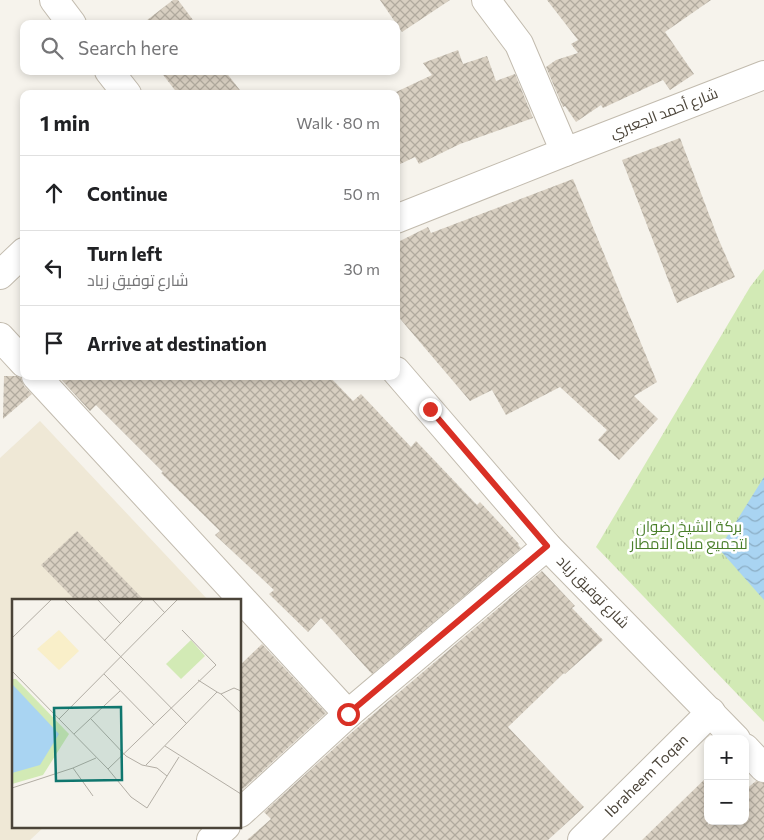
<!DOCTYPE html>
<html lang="en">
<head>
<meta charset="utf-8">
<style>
  body { margin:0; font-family:Commissioner,Cairo,sans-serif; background:#f6f6f6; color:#202124 }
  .controls { position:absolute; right:15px; bottom:15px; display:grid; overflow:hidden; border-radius:10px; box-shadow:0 2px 8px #0003 }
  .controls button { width:45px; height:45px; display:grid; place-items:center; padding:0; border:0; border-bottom:1px solid #e0e0e0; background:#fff; color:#202124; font:25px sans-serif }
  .stop { position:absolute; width:15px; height:15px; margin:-11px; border:4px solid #d93025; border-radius:50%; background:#fff }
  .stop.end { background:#d93025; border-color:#fff; box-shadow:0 1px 5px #0008 }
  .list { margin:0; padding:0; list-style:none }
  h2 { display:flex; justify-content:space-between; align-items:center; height:65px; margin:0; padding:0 20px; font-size:21px }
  h2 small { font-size:16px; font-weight:400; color:#757577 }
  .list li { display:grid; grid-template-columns:32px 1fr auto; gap:15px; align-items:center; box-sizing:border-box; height:75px; padding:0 20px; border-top:1px solid #e0e0e0 }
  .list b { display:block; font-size:19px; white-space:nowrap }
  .list p { margin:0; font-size:16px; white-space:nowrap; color:#757577 }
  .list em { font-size:16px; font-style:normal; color:#757577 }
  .icon { flex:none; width:28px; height:28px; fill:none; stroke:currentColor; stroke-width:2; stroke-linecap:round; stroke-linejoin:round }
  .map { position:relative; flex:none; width:764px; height:840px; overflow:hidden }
  .search { position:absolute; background:#fff; box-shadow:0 2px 8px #0003; left:20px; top:20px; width:380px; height:55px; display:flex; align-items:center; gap:12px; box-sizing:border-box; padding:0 18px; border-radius:10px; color:#757577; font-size:19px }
  .panel { position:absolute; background:#fff; box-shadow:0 2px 8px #0003; left:20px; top:90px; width:380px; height:290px; border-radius:10px }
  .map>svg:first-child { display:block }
  .education { fill:#efe8d6 }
  .grass { fill:url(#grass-tufts) }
  .water { fill:url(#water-waves) }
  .building { fill:url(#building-cross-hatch) }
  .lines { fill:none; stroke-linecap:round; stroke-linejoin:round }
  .minor-casing { stroke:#c2bbae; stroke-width:30 }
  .minor { stroke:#fff; stroke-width:28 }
  .route { stroke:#d93025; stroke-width:6 }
  .labels { text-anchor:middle; stroke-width:5; stroke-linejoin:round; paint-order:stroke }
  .street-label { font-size:15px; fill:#4b4439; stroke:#fff }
  .park-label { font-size:15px; fill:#4a7f2a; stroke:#fff }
  .inset-road { fill:none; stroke:#b2ada4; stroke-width:1 }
  .view { fill:#0f766e; fill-opacity:0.15; stroke:#0f766e; stroke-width:2.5 }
  .inset-edge { fill:none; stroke:#4b4439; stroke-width:2.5 }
</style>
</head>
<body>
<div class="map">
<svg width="764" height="840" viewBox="0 0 764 840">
  <defs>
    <pattern id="grass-tufts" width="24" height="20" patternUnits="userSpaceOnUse" patternTransform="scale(1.25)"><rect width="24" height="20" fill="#d2eab5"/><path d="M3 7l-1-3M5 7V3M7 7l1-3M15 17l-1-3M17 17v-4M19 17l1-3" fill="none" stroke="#b6ca9c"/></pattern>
    <pattern id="water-waves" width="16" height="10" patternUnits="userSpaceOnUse" patternTransform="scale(1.25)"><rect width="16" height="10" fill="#a9d4f2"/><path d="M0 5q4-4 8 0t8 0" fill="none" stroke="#8caec5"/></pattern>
    <pattern id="building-cross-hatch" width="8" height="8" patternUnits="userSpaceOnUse" patternTransform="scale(1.25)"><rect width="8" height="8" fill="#d8cfc1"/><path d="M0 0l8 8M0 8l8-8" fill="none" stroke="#b1aa9e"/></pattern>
  </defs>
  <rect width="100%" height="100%" fill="#f6f3ec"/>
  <polygon class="education" points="40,421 208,600 14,600 14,826 45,826 30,840 0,840 0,458"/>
  <polygon class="grass" points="764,269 764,722 596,547 750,287"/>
  <polygon class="water" points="764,477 764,600 719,549"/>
  <g class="building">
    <polygon points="173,0 178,0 196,24 142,24"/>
    <polygon points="380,0 450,0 402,32"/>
    <polygon points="547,0 711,0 665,32 694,74 670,90 663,80 603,108 601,105 576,122 565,106 563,107 546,67 556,60 578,53 571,44 578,40"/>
    <polygon points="458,50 463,64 487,56 496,81 515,74 533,118 460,144 419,164 415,157 396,166 396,92 432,75 423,63"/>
    <polygon points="160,71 225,71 243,94 178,94"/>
    <polygon points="680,138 718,238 735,277 677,303 622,160"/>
    <polygon points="573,179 657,382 634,396 658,419 619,460 598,440 607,430 560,387 506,415 492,390 470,401 396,314 396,243 428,227 431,233"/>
    <polygon points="4,376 17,376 21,378 24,386 32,394 3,419"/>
    <polygon points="58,376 329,376 353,401 361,394 411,447 416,441 477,505 480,502 519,544 518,545 521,548 372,674 321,618 308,632 269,594 274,590 215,535 220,531 161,473 163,472 96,405 90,411"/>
    <polygon points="77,531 144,600 75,600 41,565"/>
    <polygon points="542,571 575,606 572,608 603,640 565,674 564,673 508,727 584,807 548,840 247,840 271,819 264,812 350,734"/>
    <polygon points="262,644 326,713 243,789 240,786 240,665"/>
    <polygon points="708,776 708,825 712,821 745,821 745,790 756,781 764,783 764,840 642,840"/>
  </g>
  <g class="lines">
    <defs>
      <g id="minor">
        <polyline points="54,0 72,24"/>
        <polyline points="486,0 519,44 565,152 764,75"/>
        <polyline points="109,71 127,94"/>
        <polyline points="396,219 565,152"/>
        <polyline points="0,275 24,252"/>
        <polyline points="0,337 24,363"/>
        <polyline points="396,371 547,546 736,739"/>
        <polyline points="36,376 348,714"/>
        <polyline points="745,748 764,768"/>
        <polyline points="240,813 348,714 547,546"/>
        <polyline points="211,840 226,826"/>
        <path id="s1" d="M582,840l129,-128"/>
      </g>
    </defs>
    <use href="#minor" class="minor-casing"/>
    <use href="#minor" class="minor"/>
  </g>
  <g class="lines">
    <polyline class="route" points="348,714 547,546 430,409"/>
  </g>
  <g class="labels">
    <g class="street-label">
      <text transform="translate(664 113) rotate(-21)" y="5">شارع أحمد الجعبري</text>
      <text transform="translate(593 592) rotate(45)" y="5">شارع توفيق زياد</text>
      <text dy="5" stroke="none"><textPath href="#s1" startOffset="91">Ibraheem Toqan</textPath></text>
    </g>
    <g class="park-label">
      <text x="689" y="532">بركة الشيخ رضوان<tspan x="689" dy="17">لتجميع مياه الأمطار</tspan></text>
    </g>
  </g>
  <g transform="translate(12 599)">
    <rect width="229" height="229" fill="#f6f3ec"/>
    <path d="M0,80h4l53,55 -26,41 -31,9z" fill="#d2eab5"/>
    <path d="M47,31l20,21 -20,19 -22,-21z" fill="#f9efc9"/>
    <path d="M179,41l14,16 -24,23 -15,-15z" fill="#d2eab5"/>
    <path d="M1,86l46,49 -19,31 -28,8z" fill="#a9d4f2"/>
    <path class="inset-road" d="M52,0l123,125M85,0l24,25M140,0l13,14M0,39l40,-39M92,42l40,-42M0,72l96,98 23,28 16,11 32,-51M92,75l50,51M186,81l19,12M209,95l20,19M47,120l119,-120M79,120l35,37 16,9 15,3 10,8M62,135l46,-43M153,147l76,48M134,166l71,-73 4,2 13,-6 7,3M61,169l23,-10M96,170l108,-104 -34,-35M0,189l61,-20 20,28"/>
    <path class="view" d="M109,108l1,73 -66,1 -2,-73z"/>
    <rect width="229" height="229" class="inset-edge"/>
  </g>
</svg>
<div class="controls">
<button>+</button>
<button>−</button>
</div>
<div class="stop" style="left:348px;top:714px"></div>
<div class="stop end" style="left:430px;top:409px"></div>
<div class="search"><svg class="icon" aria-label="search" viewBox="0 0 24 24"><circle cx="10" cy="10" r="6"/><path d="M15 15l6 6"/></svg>Search here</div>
<section class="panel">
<h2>1 min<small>Walk · 80 m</small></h2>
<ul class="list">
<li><svg class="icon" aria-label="ahead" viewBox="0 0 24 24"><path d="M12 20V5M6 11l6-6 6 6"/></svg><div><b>Continue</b></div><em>50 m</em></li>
<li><svg class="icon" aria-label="left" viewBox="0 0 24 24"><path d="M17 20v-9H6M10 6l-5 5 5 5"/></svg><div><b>Turn left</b><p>شارع توفيق زياد</p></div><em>30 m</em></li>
<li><svg class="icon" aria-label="arrive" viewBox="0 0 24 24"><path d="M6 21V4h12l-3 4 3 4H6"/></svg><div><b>Arrive at destination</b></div></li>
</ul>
</section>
</div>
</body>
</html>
